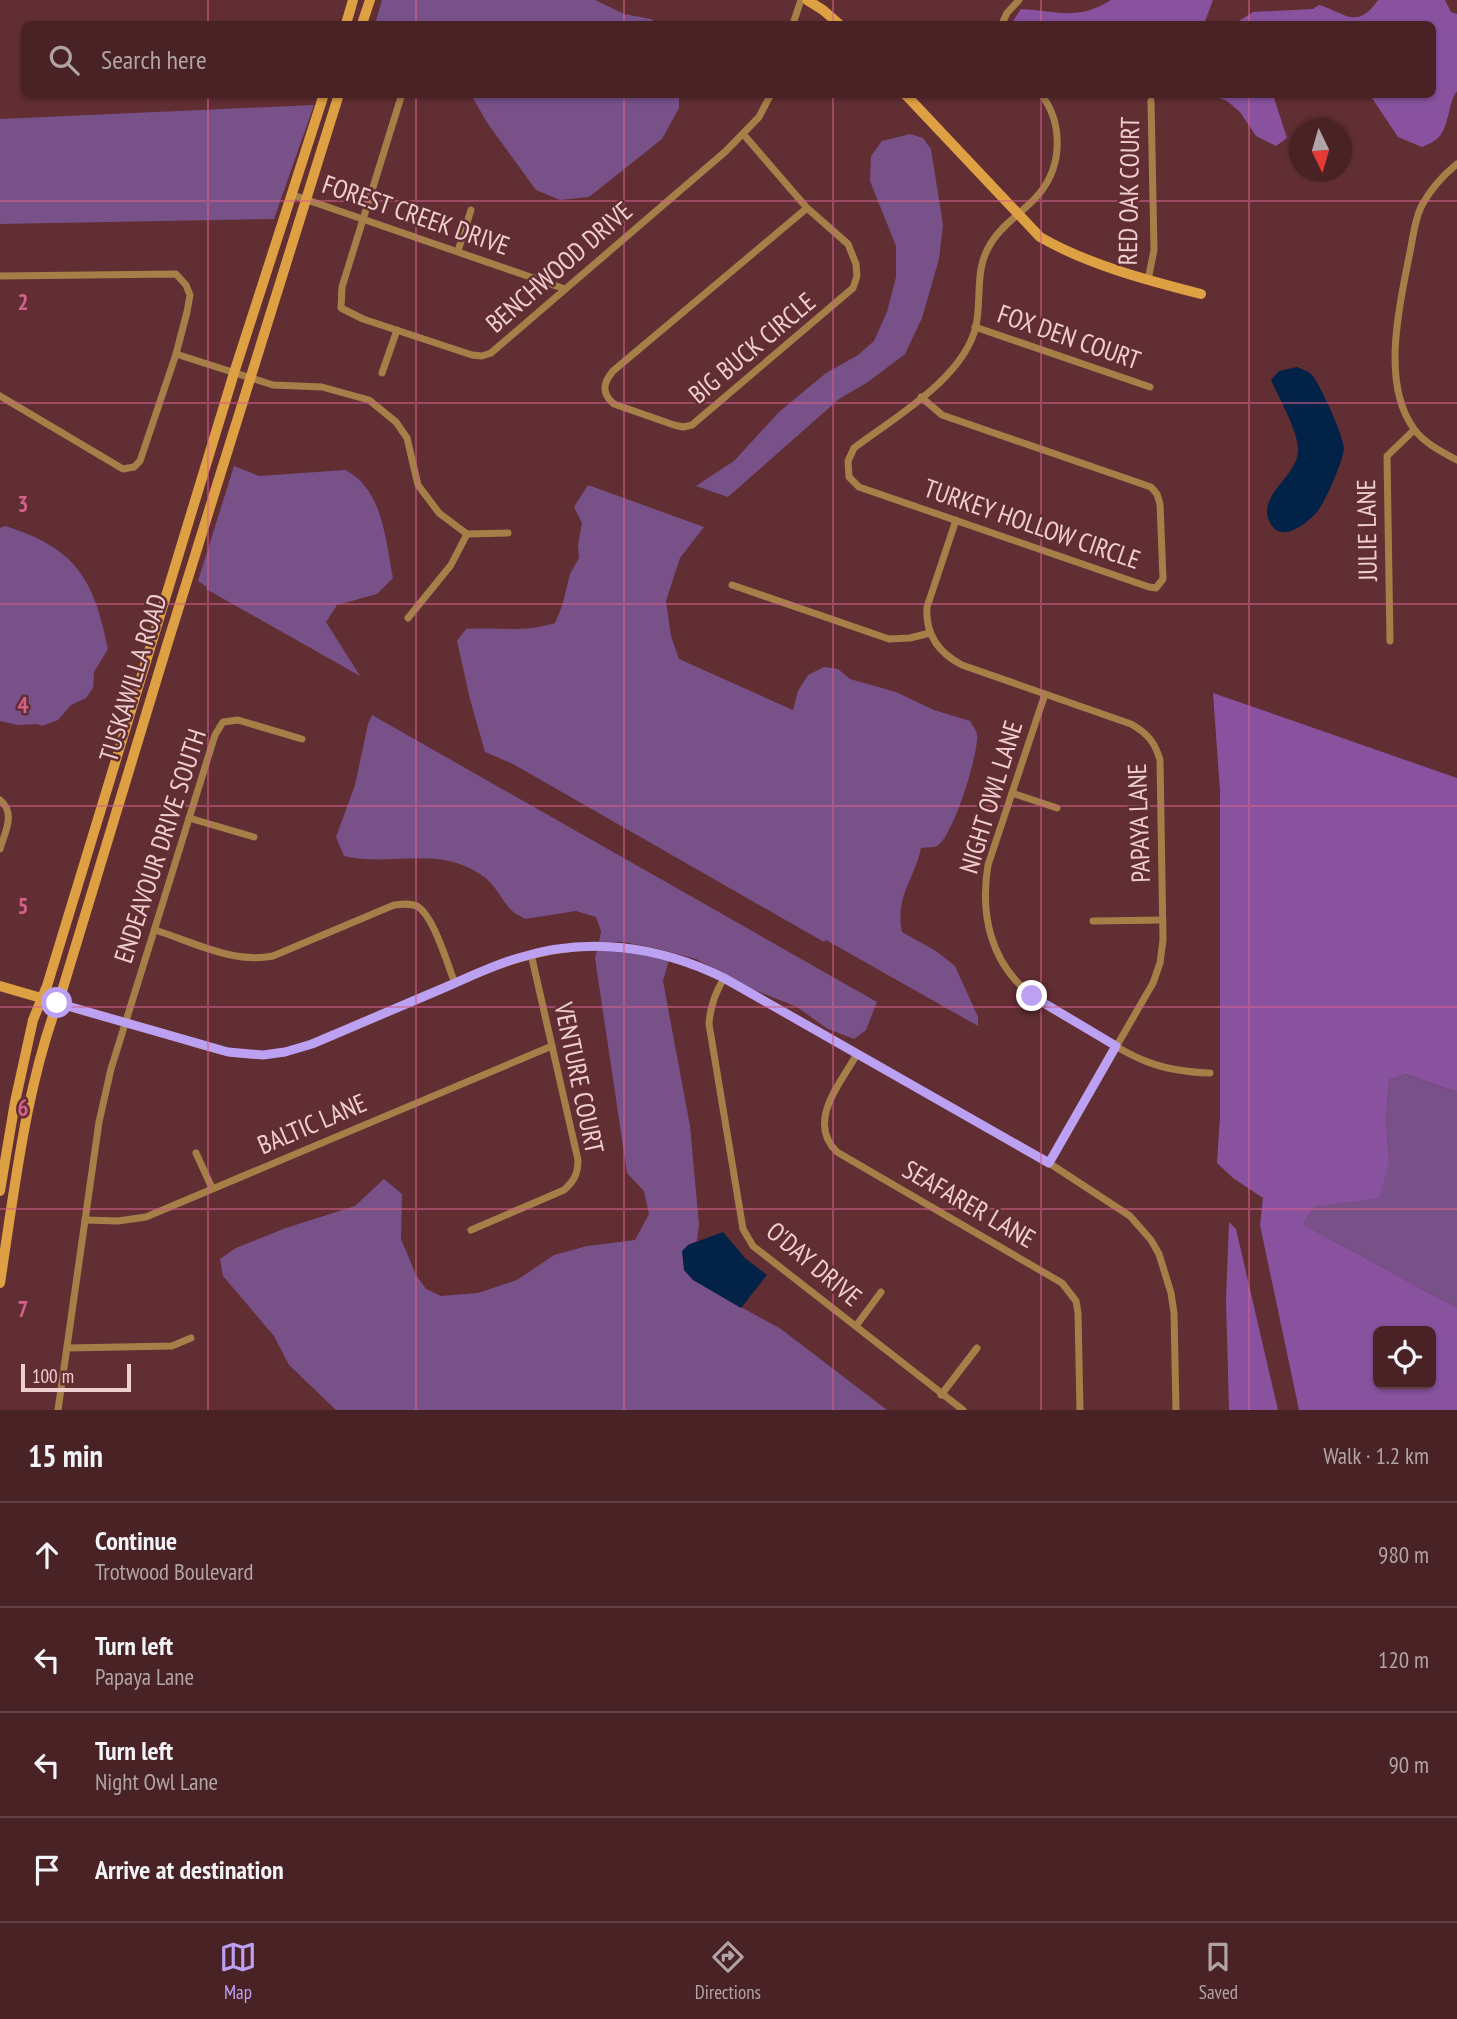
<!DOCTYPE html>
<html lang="en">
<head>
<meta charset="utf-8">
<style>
  body { margin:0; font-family:"PT Sans Narrow",sans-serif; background:#532f32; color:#f1f3f6 }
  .controls { position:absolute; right:21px; bottom:21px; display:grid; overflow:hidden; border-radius:10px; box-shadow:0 2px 5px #0004 }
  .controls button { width:63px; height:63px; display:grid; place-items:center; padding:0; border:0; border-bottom:2px solid #613f43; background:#492226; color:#f1f3f6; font:35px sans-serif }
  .compass { position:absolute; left:1289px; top:119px; width:63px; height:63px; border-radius:50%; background:#492226; box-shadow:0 2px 5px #0004; rotate:175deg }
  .scale { position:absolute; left:21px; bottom:18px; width:110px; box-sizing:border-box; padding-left:7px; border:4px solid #efced0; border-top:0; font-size:19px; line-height:24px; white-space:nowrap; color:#efced0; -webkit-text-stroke:5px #612e33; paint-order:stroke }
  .stop { position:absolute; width:21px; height:21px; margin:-16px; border:5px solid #bca0f2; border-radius:50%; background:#fff }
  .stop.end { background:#bca0f2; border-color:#fff; box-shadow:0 2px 7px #0008 }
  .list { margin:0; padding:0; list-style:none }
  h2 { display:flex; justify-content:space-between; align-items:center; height:91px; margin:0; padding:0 28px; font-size:30px }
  h2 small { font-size:23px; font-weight:400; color:#b1a4a7 }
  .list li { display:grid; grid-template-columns:46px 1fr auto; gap:21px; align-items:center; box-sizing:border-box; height:105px; padding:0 28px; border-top:2px solid #613f43 }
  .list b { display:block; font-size:26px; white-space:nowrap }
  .list p { margin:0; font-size:23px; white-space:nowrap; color:#b1a4a7 }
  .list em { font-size:23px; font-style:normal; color:#b1a4a7 }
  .icon { flex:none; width:38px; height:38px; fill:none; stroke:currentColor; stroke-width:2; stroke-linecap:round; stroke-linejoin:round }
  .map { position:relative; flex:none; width:1457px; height:1410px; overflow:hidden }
  .search { position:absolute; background:#492226; box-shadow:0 2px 5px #0004; left:21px; right:21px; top:21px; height:77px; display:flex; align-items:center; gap:18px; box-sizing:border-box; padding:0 24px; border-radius:10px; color:#b1a4a7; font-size:26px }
  .sheet { height:511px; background:#492226 }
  nav { display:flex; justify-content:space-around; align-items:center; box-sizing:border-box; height:98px; border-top:2px solid #613f43; background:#492226; font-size:19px; color:#b1a4a7 }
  nav a { display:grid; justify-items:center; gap:4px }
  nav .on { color:#bca0f2 }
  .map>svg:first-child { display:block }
  .green { fill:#785189 }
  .forest { fill:#88529f; fill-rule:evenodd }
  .water { fill:#032247 }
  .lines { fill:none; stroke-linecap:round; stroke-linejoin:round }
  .street { stroke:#a57f48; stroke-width:7 }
  .secondary { stroke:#dda143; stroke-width:10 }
  .route { stroke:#bca0f2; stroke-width:9 }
  .grid { fill:none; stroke:#d4618a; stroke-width:2; stroke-opacity:0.55 }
  .labels { text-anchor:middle; stroke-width:5; stroke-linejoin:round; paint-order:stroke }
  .street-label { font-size:26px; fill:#efced0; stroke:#612e33 }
  .grid-label { font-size:23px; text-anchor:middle; font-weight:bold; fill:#d4618a; stroke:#612e33; stroke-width:5; stroke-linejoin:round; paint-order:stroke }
</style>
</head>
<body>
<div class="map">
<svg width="1457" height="1410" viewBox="0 0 1457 1410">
  <rect width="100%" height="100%" fill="#612e33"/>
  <g class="green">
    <polygon points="382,0 595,0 624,14 651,19 657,24 375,24"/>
    <polygon points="471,95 679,95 679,108 662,139 589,197 560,200 536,190 488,124"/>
    <polygon points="314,105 274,219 0,224 0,119"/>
    <polygon points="910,134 923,138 931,149 943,225 939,259 922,318 905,354 868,382 839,399 728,497 696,486 734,461 779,412 826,373 858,355 874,341 887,312 896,277 896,246 870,181 871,156 882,141"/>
    <path d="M234,466l25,10 87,-6c5,4 13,8 17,14 21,23 24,64 30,94l-16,16 -40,11 -11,17 34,54 -154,-87 1,-2 -9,-6z"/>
    <path d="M588,485l116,42 -24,31 -14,43 5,35 8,23 114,51 5,-19 10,-16 16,-8 14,2 12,10 46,13 38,18 36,11c2,4 7,10 7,14 2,18 -24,102 -40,111 -4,2 -12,1 -16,2 -7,32 -26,49 -19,84l34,19 19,15 23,51v9l-152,-86 -2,2 -311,-178 -28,-12 -15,-53 -13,-58 9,-12c32,-2 57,4 89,-6l7,-17 8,-32 9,-16 -1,-13 4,-22 -8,-16z"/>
    <path d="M5,526c71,22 89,53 103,123l-14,23 -1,16 -7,10 -15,7 -13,15 -16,6 -5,-2 -19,1 -18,-4v-193z"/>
    <path d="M372,715l505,287 -11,28 -12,9 -26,-10 -31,-22 -45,-18 -56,-30 -37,-10 -35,-7h-25l2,-11 -5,-14 -20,-6 -51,8c-4,-3 -10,-5 -14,-9 -11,-12 -16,-27 -31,-36 -44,-29 -89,-7 -136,-18l-8,-19 19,-52 13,-61z"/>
    <polygon points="597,950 623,951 669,960 663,981 690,1126 699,1225 697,1241 688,1245 721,1296 781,1329 887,1410 336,1410 289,1365 274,1336 223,1276 220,1259 236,1248 286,1228 355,1206 384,1179 402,1194 401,1239 416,1275 426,1289 441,1296 478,1293 517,1280 554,1255 587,1246 635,1240 649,1214 644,1191 627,1173 595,958"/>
    <polygon points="1406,1074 1457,1092 1457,1308 1303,1224 1315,1206 1389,1159 1386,1122 1389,1080"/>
  </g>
  <g class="forest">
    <path d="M1111,0h102l-9,24h-193l10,-15c37,2 56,12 90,-9z"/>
    <path d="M1378,0h67l6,12 6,2v77c-10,14 -7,36 -20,48 -4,3 -10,6 -15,8l-24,-10 -28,-42 62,-1v-70h-198l19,-12 60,-3 6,-4c24,6 37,27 59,-5z"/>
    <polygon points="1212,95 1273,95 1287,138 1276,146 1256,136 1240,112 1227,101"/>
    <path d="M1213,693l244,85v314l-51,-18 -17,6 -3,42 3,37 -9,39 -65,8 -12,18 154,84v102h-158l-39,-185 3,-27 -30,-20 -16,-15 3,-47v-325zM1431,1331v53h-53v-53z"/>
    <polygon points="1229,1222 1236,1229 1278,1410 1229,1410 1226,1299"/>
  </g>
  <g class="water">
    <path d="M1297,367c4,2 11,4 14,7 8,7 33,63 33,74 0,11 -19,55 -27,64 -7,8 -20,19 -31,20 -6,1 -10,-1 -14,-6 -20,-29 26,-48 26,-76 1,-17 -20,-54 -27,-70l8,-9z"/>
    <polygon points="723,1232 745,1258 767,1275 741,1308 693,1280 684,1270 682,1251 688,1245"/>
  </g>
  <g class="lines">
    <g class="street">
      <polyline points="793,24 801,0"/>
      <polyline points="1002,24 1007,13 1019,0"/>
      <polyline points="401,97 342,287 341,308 363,319 472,355 482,356 491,353 726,151 759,117 771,94"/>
      <path d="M744,135l63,73 41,36 8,20 1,12 -4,12 -161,137 -9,2 -9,-2 -60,-21c-13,-11 -11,-21 -1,-33l194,-163"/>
      <path d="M1457,164c-14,11 -26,25 -35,41 -8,15 -9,34 -13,52 -10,50 -28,127 5,172 10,14 28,23 43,31"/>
      <polyline points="293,195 565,289"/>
      <polyline points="458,251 471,210"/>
      <polyline points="0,276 176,274 186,285 190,295 187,312 176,354 140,461 134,467 123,469 0,396"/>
      <polyline points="1148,280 1154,250 1151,101"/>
      <polyline points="975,327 1150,387"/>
      <polyline points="176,354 273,385 322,387 369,400 396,422 407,438 418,485 439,513 467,534 508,533"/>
      <polyline points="382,373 397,330"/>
      <path d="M921,397l21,18 209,72 6,7 3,10 3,75 -7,9 -7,-1 -290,-100 -10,-10 -1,-16 6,-13c41,-31 110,-70 122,-122 6,-29 -2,-57 15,-83 12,-20 34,-32 48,-49 24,-29 24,-71 2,-100"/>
      <path d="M956,520l-29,87c-2,28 12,46 35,58l169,59c16,9 24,18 29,36l3,180 -3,23 -7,20 -104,180"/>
      <polyline points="732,585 889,639 910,638 930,633"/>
      <polyline points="408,618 451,565 467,534"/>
      <polyline points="1390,641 1387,456 1414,430"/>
      <path d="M1045,694l-57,171c-8,49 2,97 43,130 16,13 37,23 55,33 47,29 67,43 124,45"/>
      <polyline points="1012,793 1057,808"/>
      <path d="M0,800c16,13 5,32 0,49"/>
      <polyline points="189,818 254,837"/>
      <polyline points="1093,921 1163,920"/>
      <path d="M155,930c38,12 78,34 118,26l121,-51c8,-1 15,-2 23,1 17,10 30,58 38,77"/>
      <path d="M724,978c-9,15 -14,28 -15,46l34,205 10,17 210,164"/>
      <path d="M57,1003c34,11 68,19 102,29 33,10 68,25 103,23 37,-2 72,-21 105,-35 129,-54 218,-110 357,-42l325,185 81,53 21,24 8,14 12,39 3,20 2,97"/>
      <path d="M857,1054c-17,30 -51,68 -20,98l225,131 14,18 2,12 2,97"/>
      <polyline points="196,1153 212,1188"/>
      <polyline points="85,1220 118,1221 146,1217 552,1046"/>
      <path d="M471,1230l93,-40c10,-9 14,-16 14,-30l-47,-206"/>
      <polyline points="856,1326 881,1292"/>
      <polyline points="67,1348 172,1346 191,1338"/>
      <polyline points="941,1395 977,1348"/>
      <polyline points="58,1410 99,1122 111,1069 215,735 223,722 238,720 302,739"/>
    </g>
    <g class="secondary">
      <polyline points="807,0 823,10 839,24"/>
      <polyline points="346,24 353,0"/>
      <polyline points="362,24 370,0"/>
      <path d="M905,94l135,143c49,28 106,43 161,57"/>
      <polyline points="0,986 48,1000"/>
      <polyline points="0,1191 15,1102 33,1020 47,986 234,373 324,94"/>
      <path d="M0,1283c15,-97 26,-200 62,-292l106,-349 171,-548"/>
    </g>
  </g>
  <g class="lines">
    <path class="route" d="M57,1003l171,49 35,3 22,-3 27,-8c42,-18 84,-36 127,-54 26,-11 52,-24 79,-32 70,-22 141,-12 206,20l325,185 67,-117 -84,-50"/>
  </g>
  <path class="grid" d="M208,0v24M416,0v24M624,0v24M833,0v24M1041,0v24M1249,0v24M208,94v1316M416,94v1316M624,94v1316M833,94v1316M1041,94v1316M1249,94v1316M0,201h1457M0,403h1457M0,604h1457M0,806h1457M0,1007h1457M0,1209h1457"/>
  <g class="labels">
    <g class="street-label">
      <text transform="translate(1129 191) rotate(-89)" y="9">RED OAK COURT</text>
      <text transform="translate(416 215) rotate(19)" y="9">FOREST CREEK DRIVE</text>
      <text transform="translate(559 267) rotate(-41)" y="9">BENCHWOOD DRIVE</text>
      <text transform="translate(1069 337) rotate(19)" y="9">FOX DEN COURT</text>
      <text transform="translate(752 348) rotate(-40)" y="9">BIG BUCK CIRCLE</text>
      <text transform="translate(1032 524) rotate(19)" y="9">TURKEY HOLLOW CIRCLE</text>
      <text transform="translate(1367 530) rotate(-91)" y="9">JULIE LANE</text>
      <text transform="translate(133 678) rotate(-73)" y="9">TUSKAWILLA ROAD</text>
      <text transform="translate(991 797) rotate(-73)" y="9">NIGHT OWL LANE</text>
      <text transform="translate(1139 823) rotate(-92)" y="9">PAPAYA LANE</text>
      <text transform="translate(160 846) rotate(-72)" y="9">ENDEAVOUR DRIVE SOUTH</text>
      <text transform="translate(579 1078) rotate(78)" y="9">VENTURE COURT</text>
      <text transform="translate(312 1124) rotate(-23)" y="9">BALTIC LANE</text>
      <text transform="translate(969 1204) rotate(30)" y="9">SEAFARER LANE</text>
      <text transform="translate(814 1264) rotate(40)" y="9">O'DAY DRIVE</text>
    </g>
  </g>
  <g class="grid-label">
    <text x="23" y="310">2</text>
    <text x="23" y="512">3</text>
    <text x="23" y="713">4</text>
    <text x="23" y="914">5</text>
    <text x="23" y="1116">6</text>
    <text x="23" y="1317">7</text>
  </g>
</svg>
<div class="controls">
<button><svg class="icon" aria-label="locate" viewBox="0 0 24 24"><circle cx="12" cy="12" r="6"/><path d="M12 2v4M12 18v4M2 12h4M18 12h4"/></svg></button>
</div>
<svg class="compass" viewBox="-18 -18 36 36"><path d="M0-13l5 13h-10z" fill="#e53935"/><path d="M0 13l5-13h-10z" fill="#b1a4a7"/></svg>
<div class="scale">100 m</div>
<div class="stop" style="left:57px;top:1003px"></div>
<div class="stop end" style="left:1032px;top:996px"></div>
<div class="search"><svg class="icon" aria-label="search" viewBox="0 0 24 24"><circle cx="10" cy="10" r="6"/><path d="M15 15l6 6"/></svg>Search here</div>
</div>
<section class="sheet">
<h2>15 min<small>Walk · 1.2 km</small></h2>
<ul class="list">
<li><svg class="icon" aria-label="ahead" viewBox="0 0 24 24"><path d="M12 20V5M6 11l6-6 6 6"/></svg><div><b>Continue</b><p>Trotwood Boulevard</p></div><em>980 m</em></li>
<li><svg class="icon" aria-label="left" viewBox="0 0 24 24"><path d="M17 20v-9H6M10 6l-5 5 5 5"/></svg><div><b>Turn left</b><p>Papaya Lane</p></div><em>120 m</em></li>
<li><svg class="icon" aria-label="left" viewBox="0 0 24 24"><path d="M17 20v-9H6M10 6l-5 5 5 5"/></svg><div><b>Turn left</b><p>Night Owl Lane</p></div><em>90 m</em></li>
<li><svg class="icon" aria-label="arrive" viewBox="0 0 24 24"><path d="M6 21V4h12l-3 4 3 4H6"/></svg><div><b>Arrive at destination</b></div></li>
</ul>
</section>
<nav>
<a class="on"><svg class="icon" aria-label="map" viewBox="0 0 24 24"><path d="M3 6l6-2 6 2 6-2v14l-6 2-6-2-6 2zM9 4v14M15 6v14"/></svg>Map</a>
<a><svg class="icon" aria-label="directions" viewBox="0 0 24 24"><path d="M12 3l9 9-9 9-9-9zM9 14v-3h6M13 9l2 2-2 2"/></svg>Directions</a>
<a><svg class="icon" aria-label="saved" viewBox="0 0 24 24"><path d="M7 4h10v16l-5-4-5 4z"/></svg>Saved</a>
</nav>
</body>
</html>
